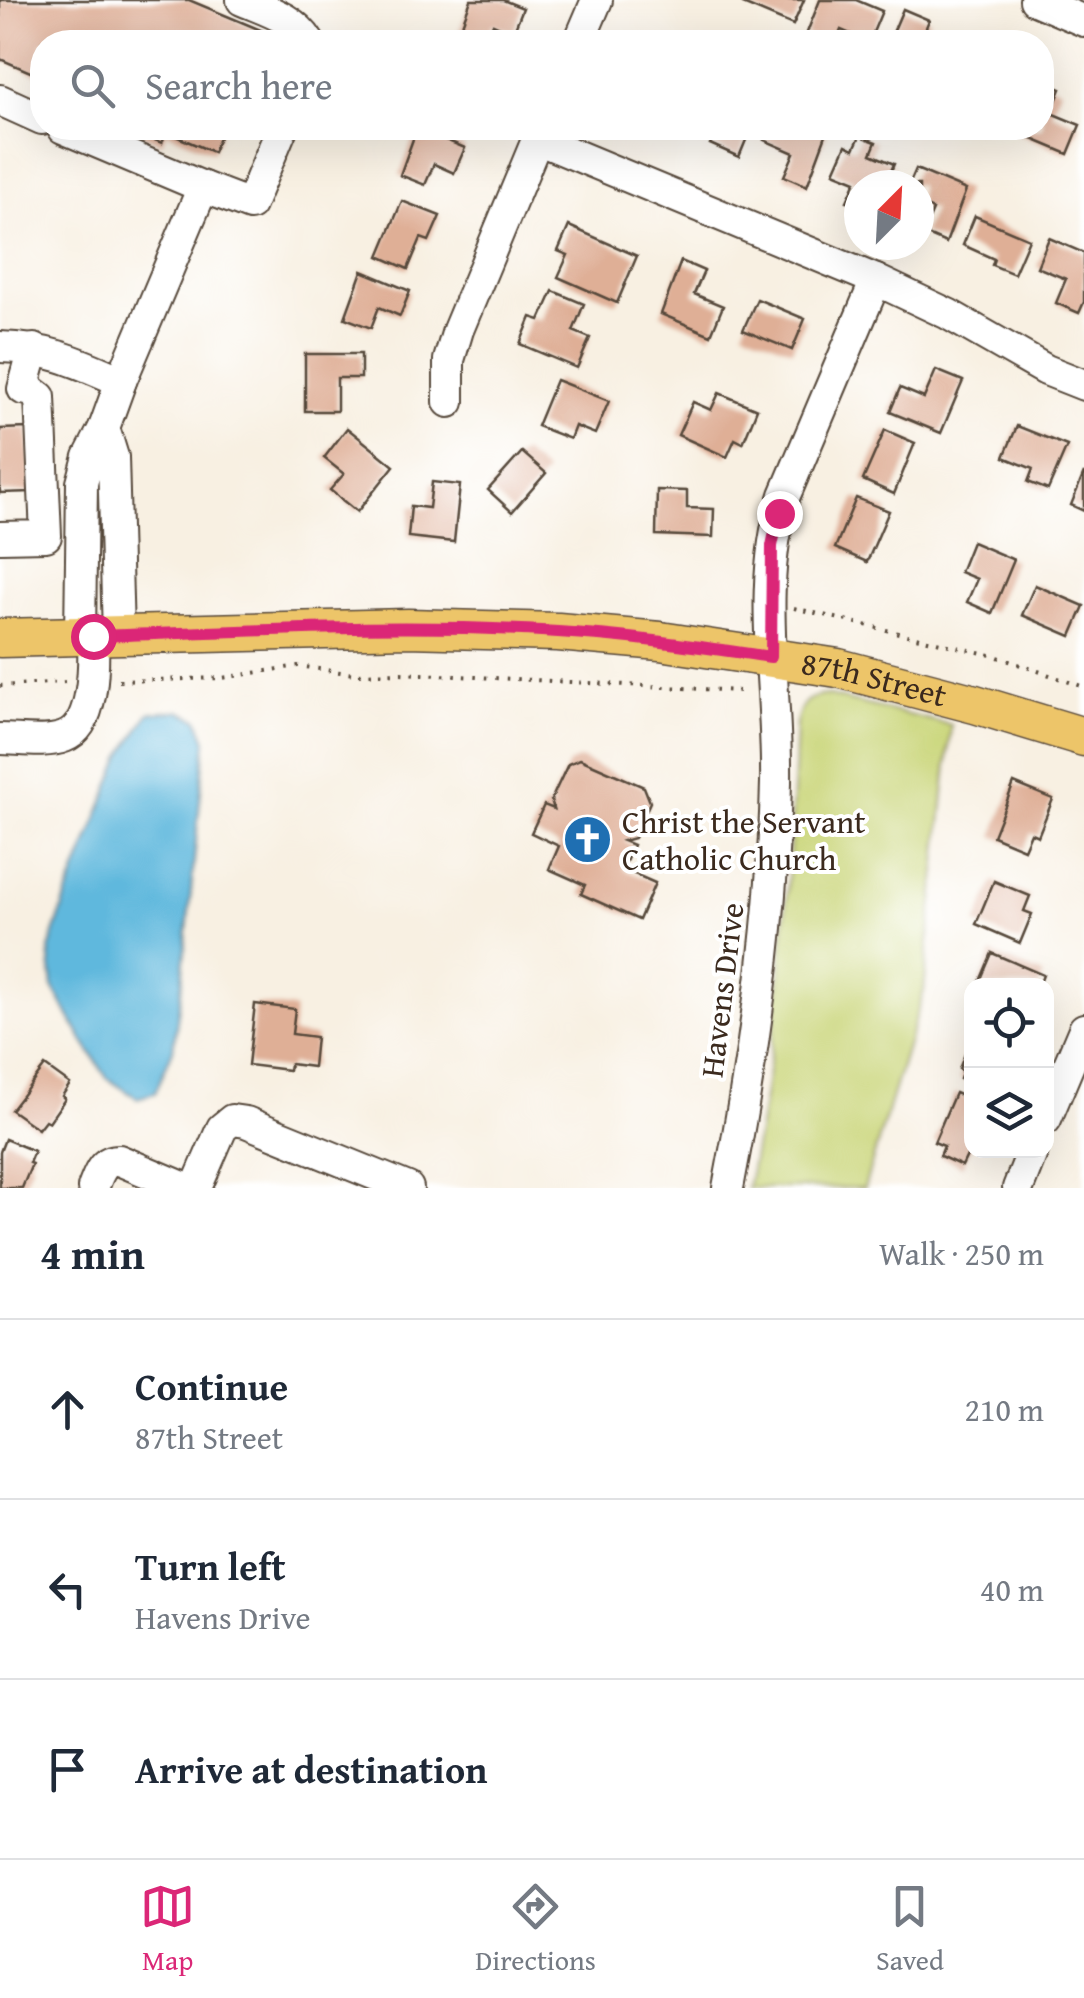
<!DOCTYPE html>
<html lang="en">
<head>
<meta charset="utf-8">
<style>
  body { margin:0; font-family:"Gentium Book Plus",serif; background:#f2f2f3; color:#1f2937 }
  .controls { position:absolute; right:30px; bottom:30px; display:grid; overflow:hidden; border-radius:20px; box-shadow:0 10px 40px #0002 }
  .controls button { width:90px; height:90px; display:grid; place-items:center; padding:0; border:0; border-bottom:2px solid #e0e1e3; background:#fff; color:#1f2937; font:50px sans-serif }
  .compass { position:absolute; left:844px; top:170px; width:90px; height:90px; border-radius:50%; background:#fff; box-shadow:0 10px 40px #0002; rotate:24deg }
  .stop { position:absolute; width:30px; height:30px; margin:-22px; border:8px solid #db2777; border-radius:50%; background:#fff }
  .stop.end { background:#db2777; border-color:#fff; box-shadow:0 2px 10px #0008 }
  .list { margin:0; padding:0; list-style:none }
  h2 { display:flex; justify-content:space-between; align-items:center; height:130px; margin:0; padding:0 40px; font-size:42px }
  h2 small { font-size:32px; font-weight:400; color:#747a83 }
  .list li { display:grid; grid-template-columns:65px 1fr auto; gap:30px; align-items:center; box-sizing:border-box; height:180px; padding:0 40px; border-top:2px solid #e0e1e3 }
  .list b { display:block; font-size:38px; white-space:nowrap }
  .list p { margin:0; font-size:32px; white-space:nowrap; color:#747a83 }
  .list em { font-size:32px; font-style:normal; color:#747a83 }
  .icon { flex:none; width:55px; height:55px; fill:none; stroke:currentColor; stroke-width:2; stroke-linecap:round; stroke-linejoin:round }
  .map { position:relative; flex:none; width:1084px; height:1188px; overflow:hidden }
  .search { position:absolute; background:#fff; box-shadow:0 10px 40px #0002; left:30px; right:30px; top:30px; height:110px; display:flex; align-items:center; gap:25px; box-sizing:border-box; padding:0 35px; border-radius:40px; color:#747a83; font-size:38px }
  .sheet { height:670px; background:#fff }
  nav { display:flex; justify-content:space-around; align-items:center; box-sizing:border-box; height:140px; border-top:2px solid #e0e1e3; background:#fff; font-size:28px; color:#747a83 }
  nav a { display:grid; justify-items:center; gap:5px }
  nav .on { color:#db2777 }
  .map>svg:first-child { display:block }
  .green { fill:#c8d475; stroke:#827f4a; stroke-width:2.5 }
  .water { fill:#5fb8dd; stroke:#4d717e; stroke-width:2.5 }
  .building { fill:#dfaf96 }
  .lines { fill:none; stroke-linecap:round; stroke-linejoin:round }
  .minor-casing { stroke:#57483b; stroke-width:34 }
  .major-casing { stroke:#57483b; stroke-width:41 }
  .path { stroke:#57483b; stroke-width:4; stroke-dasharray:2.5 8; stroke-linecap:butt }
  .minor { stroke:#fff; stroke-width:30 }
  .major { stroke:#edc569; stroke-width:38 }
  .route { stroke:#db2777; stroke-width:12 }
  .labels { text-anchor:middle; stroke-width:8; stroke-linejoin:round; paint-order:stroke }
  .street-label { font-size:32px; fill:#3b2a1e; stroke:#fff }
  .poi-label { font-size:32px; fill:#3b2a1e; stroke:#fff; text-anchor:start }
</style>
</head>
<body>
<div class="map">
<svg width="1084" height="1188" viewBox="0 0 1084 1188">
  <rect width="100%" height="100%" fill="#fff"/>
  <filter id="ink" filterUnits="userSpaceOnUse"><feTurbulence type="fractalNoise" baseFrequency=".01" numOctaves="2"/><feDisplacementMap in="SourceGraphic" scale="20" xChannelSelector="R" yChannelSelector="G"/><feConvolveMatrix kernelMatrix="1 2 1 2 8 2 1 2 1" color-interpolation-filters="sRGB"/></filter>
  <filter id="wash" filterUnits="userSpaceOnUse"><feTurbulence type="fractalNoise" baseFrequency=".0048" numOctaves="4" result="noise"/><feDisplacementMap in="SourceGraphic" scale="40" xChannelSelector="R" yChannelSelector="G"/><feGaussianBlur stdDeviation="2.25" result="paint"/><feColorMatrix in="noise" values="0 0 0 0 0 0 0 0 0 0 0 0 0 0 0 0 0 1.4 0 .05"/><feComposite in="paint" operator="in"/></filter>
  <g filter="url(#wash)">
    <rect width="100%" height="100%" fill="#f8f0e2"/>
    <path class="green" d="M826,695l125,30 -27,266 -60,197h-117c33,-153 43,-309 49,-465 5,-19 9,-26 30,-28z"/>
    <polygon class="water" points="179,711 198,719 206,741 181,991 173,1050 155,1093 137,1098 107,1078 82,1039 53,987 49,949 68,892 121,758 149,713"/>
    <g id="blocks">
      <g class="building">
        <polygon points="0,0 189,0 263,31 258,42 42,42 42,77 0,59"/>
        <polygon points="471,0 503,0 523,8 513,33 493,24 485,42 477,42 458,35"/>
        <polygon points="745,0 804,0 793,25 743,4"/>
        <polygon points="820,0 856,0 882,11 869,42 841,30 836,42 825,42 806,35"/>
        <polygon points="903,9 929,20 921,40 928,42 889,42"/>
        <polygon points="1042,81 1061,89 1051,113 1080,125 1068,154 1018,133 1020,128 1042,128"/>
        <polygon points="126,128 223,128 213,152 166,132 162,143"/>
        <polygon points="417,128 465,148 454,173 434,164 425,185 400,175"/>
        <polygon points="696,128 751,128 739,157 710,144 714,135"/>
        <polygon points="770,128 815,128 827,132 807,186 784,176 794,153 764,140"/>
        <polygon points="860,136 876,142 871,154 894,164 885,185 859,185 859,206 847,201 856,181 834,172 846,145 854,149"/>
        <polygon points="916,169 966,190 946,243 923,233 933,210 919,204 919,185 909,185"/>
        <polygon points="402,201 440,216 429,241 421,238 408,269 379,256"/>
        <polygon points="975,216 1029,239 1014,274 992,265 994,259 963,245"/>
        <polygon points="569,226 637,256 617,303 558,277 568,255 558,251"/>
        <polygon points="1049,238 1084,253 1084,302 1079,313 1056,303 1066,279 1037,267"/>
        <polygon points="681,261 704,271 694,294 723,306 711,335 661,314"/>
        <polygon points="362,271 410,291 400,316 379,307 371,328 345,318"/>
        <polygon points="553,291 584,304 573,331 590,338 577,368 520,344 531,317 540,320"/>
        <polygon points="757,299 805,319 792,350 743,330"/>
        <polygon points="305,354 361,354 361,378 337,378 337,411 305,411"/>
        <polygon points="936,370 963,381 941,433 890,412 900,388 924,398"/>
        <polygon points="556,380 609,401 595,434 575,426 570,439 537,426"/>
        <polygon points="719,393 757,409 743,443 735,439 727,457 678,435 693,402 711,410"/>
        <polygon points="1017,426 1067,446 1048,490 1028,482 1033,469 1004,457"/>
        <polygon points="28,428 32,492 0,493 0,429"/>
        <polygon points="347,428 394,466 357,512 330,490 344,474 324,458"/>
        <polygon points="885,430 915,443 894,494 863,480"/>
        <polygon points="522,452 546,473 512,512 488,490"/>
        <polygon points="1084,473 1084,511 1071,505"/>
        <polygon points="432,482 460,485 454,542 408,537 411,506 429,508"/>
        <polygon points="657,490 687,491 687,508 714,509 713,537 656,535"/>
        <polygon points="856,498 889,511 867,562 835,548"/>
        <polygon points="972,542 1014,560 992,613 967,602 977,579 960,572"/>
        <polygon points="1035,585 1084,606 1071,636 1022,615"/>
        <polygon points="580,759 644,787 650,802 634,838 623,841 633,845 623,869 655,883 639,920 581,894 585,885 549,869 559,846 531,833 544,805 554,809 551,800 568,764"/>
        <polygon points="1014,783 1053,799 1038,836 1031,833 1024,849 993,836"/>
        <polygon points="994,881 1030,896 1024,911 1032,914 1020,943 976,924"/>
        <polygon points="992,953 1043,975 1039,986 978,986"/>
        <polygon points="255,1004 295,1009 292,1034 316,1037 313,1067 290,1064 289,1070 248,1065"/>
        <polygon points="971,1039 972,1039 972,1084 960,1079 963,1071 959,1069"/>
        <polygon points="45,1066 70,1084 62,1096 65,1099 49,1122 45,1120 38,1129 11,1110"/>
        <polygon points="955,1093 972,1100 972,1145 962,1166 940,1156 944,1146 934,1142"/>
        <polygon points="5,1139 34,1151 29,1163 32,1164 22,1188 0,1188 0,1152"/>
      </g>
    </g>
  </g>
  <g filter="url(#ink)">
    <use href="#blocks" fill-opacity="0" stroke="#57483b" stroke-width="2.5"/>
    <g class="lines">
      <defs>
        <g id="minor">
          <path d="M242,0c26,11 52,18 67,42"/>
          <polyline points="1035,0 1084,21"/>
          <polyline points="579,42 597,0"/>
          <polyline points="0,100 42,119"/>
          <polyline points="63,128 203,187 121,381 104,428"/>
          <polyline points="537,139 876,280 948,314 1046,370 1084,385"/>
          <polyline points="203,187 250,205 282,128"/>
          <path d="M0,347c48,1 78,15 121,34"/>
          <polyline points="449,402 449,360 458,330 542,128"/>
          <polyline points="0,537 46,536 40,397 32,391 23,389 34,349"/>
          <polyline points="80,636 82,483 89,457 104,428 113,457 118,635"/>
          <path d="M0,739c19,0 46,5 64,-2 31,-11 30,-74 29,-101"/>
          <polyline points="1046,1119 1084,1029"/>
          <path d="M93,1188c6,-15 9,-28 26,-28l66,28"/>
          <polyline points="196,1188 222,1128 232,1120 246,1122 408,1188"/>
          <path d="M728,1188c26,-133 45,-270 48,-406 2,-95 -21,-195 9,-287l91,-215"/>
          <polyline points="1018,1188 1033,1150"/>
        </g>
        <g id="major">
          <path id="s1" d="M0,638l408,-10 150,4 102,9 178,27 137,36 109,33"/>
        </g>
      </defs>
      <use href="#minor" class="minor-casing"/>
      <use href="#major" class="major-casing"/>
      <g class="path">
        <polyline points="794,608 995,656 1084,687"/>
        <polyline points="119,681 222,678 298,666 354,674 401,673 740,691"/>
        <polyline points="0,686 65,682"/>
      </g>
      <use href="#minor" class="minor"/>
      <use href="#major" class="major"/>
    </g>
  </g>
  <g class="lines" filter="url(#ink)">
    <path class="route" d="M93,636c155,-5 311,-14 465,-4 72,4 142,15 213,25l1,-111 7,-33"/>
  </g>
  <defs>
    <symbol id="church-disc" viewBox="-11 -11 22 22"><circle r="9.5" fill="#1f6fb2" stroke="#fff"/><path d="M-1.2-6h2.4v3.5h3.3v2.4h-3.3V6h-2.4V-.1h-3.3v-2.4h3.3Z" fill="#fff"/></symbol>
  </defs>
  <g fill-rule="evenodd">
    <use href="#church-disc" x="560" y="812" width="55" height="55"/>
  </g>
  <g class="labels">
    <g class="street-label">
      <text dy="11" stroke="none"><textPath href="#s1" startOffset="878">87th Street</textPath></text>
      <text transform="translate(722 990) rotate(-83)" y="11">Havens Drive</text>
    </g>
    <g class="poi-label">
      <text x="622" y="833">Christ the Servant<tspan x="622" dy="37">Catholic Church</tspan></text>
    </g>
  </g>
</svg>
<div class="controls">
<button><svg class="icon" aria-label="locate" viewBox="0 0 24 24"><circle cx="12" cy="12" r="6"/><path d="M12 2v4M12 18v4M2 12h4M18 12h4"/></svg></button>
<button><svg class="icon" aria-label="layers" viewBox="0 0 24 24"><path d="M12 4l9 5-9 5-9-5zM3 14l9 5 9-5"/></svg></button>
</div>
<svg class="compass" viewBox="-18 -18 36 36"><path d="M0-13l5 13h-10z" fill="#e53935"/><path d="M0 13l5-13h-10z" fill="#747a83"/></svg>
<div class="stop" style="left:93px;top:636px"></div>
<div class="stop end" style="left:779px;top:513px"></div>
<div class="search"><svg class="icon" aria-label="search" viewBox="0 0 24 24"><circle cx="10" cy="10" r="6"/><path d="M15 15l6 6"/></svg>Search here</div>
</div>
<section class="sheet">
<h2>4 min<small>Walk · 250 m</small></h2>
<ul class="list">
<li><svg class="icon" aria-label="ahead" viewBox="0 0 24 24"><path d="M12 20V5M6 11l6-6 6 6"/></svg><div><b>Continue</b><p>87th Street</p></div><em>210 m</em></li>
<li><svg class="icon" aria-label="left" viewBox="0 0 24 24"><path d="M17 20v-9H6M10 6l-5 5 5 5"/></svg><div><b>Turn left</b><p>Havens Drive</p></div><em>40 m</em></li>
<li><svg class="icon" aria-label="arrive" viewBox="0 0 24 24"><path d="M6 21V4h12l-3 4 3 4H6"/></svg><div><b>Arrive at destination</b></div></li>
</ul>
</section>
<nav>
<a class="on"><svg class="icon" aria-label="map" viewBox="0 0 24 24"><path d="M3 6l6-2 6 2 6-2v14l-6 2-6-2-6 2zM9 4v14M15 6v14"/></svg>Map</a>
<a><svg class="icon" aria-label="directions" viewBox="0 0 24 24"><path d="M12 3l9 9-9 9-9-9zM9 14v-3h6M13 9l2 2-2 2"/></svg>Directions</a>
<a><svg class="icon" aria-label="saved" viewBox="0 0 24 24"><path d="M7 4h10v16l-5-4-5 4z"/></svg>Saved</a>
</nav>
</body>
</html>
